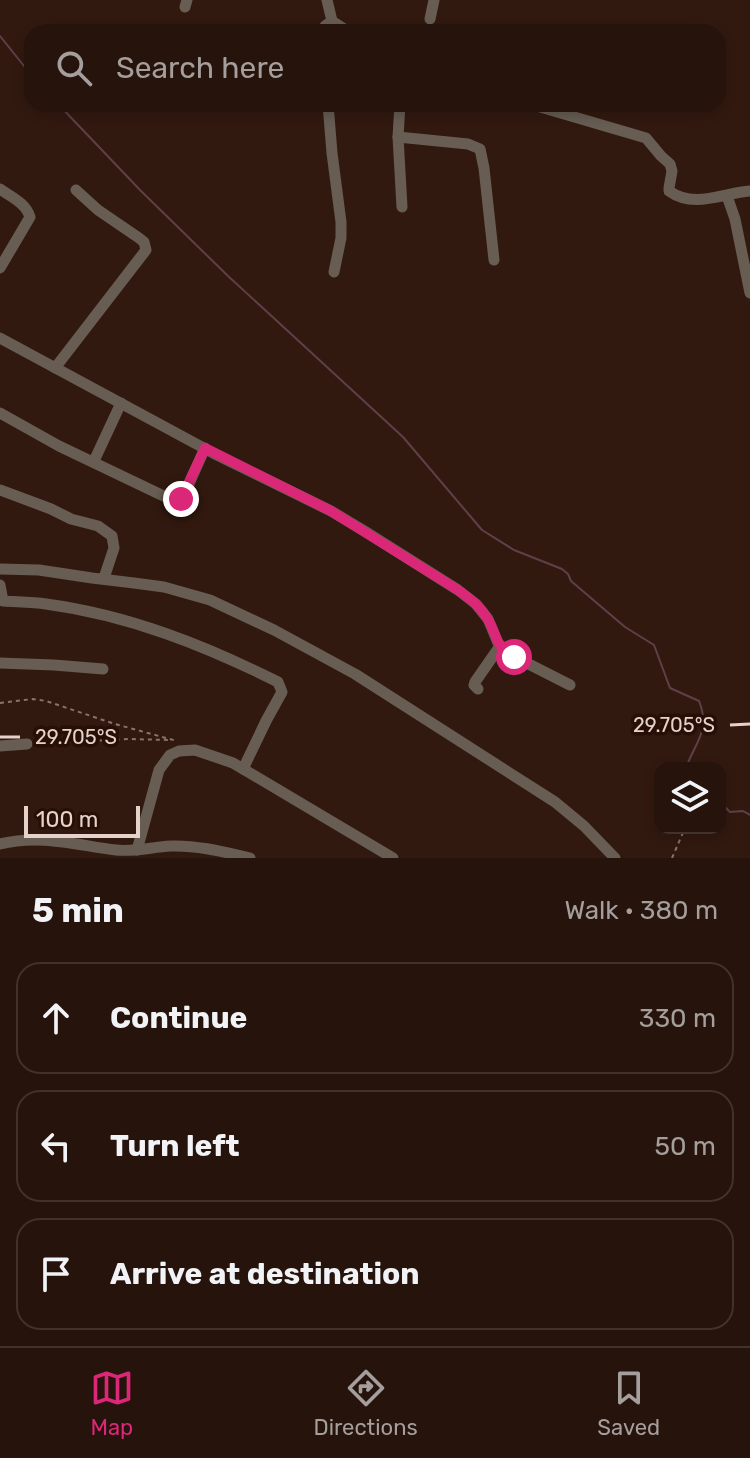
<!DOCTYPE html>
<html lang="en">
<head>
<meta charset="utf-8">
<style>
  body { margin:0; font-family:Rubik,sans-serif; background:#322019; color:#f1f3f6 }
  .controls { position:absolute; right:24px; bottom:24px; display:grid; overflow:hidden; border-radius:16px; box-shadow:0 4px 12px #0003 }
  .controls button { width:72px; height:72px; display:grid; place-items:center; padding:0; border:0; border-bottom:2px solid #42322c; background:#26130b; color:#f1f3f6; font:40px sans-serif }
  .scale { position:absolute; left:24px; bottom:20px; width:116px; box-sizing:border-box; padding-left:8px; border:4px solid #e4d2cb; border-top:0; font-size:22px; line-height:28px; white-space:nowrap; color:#e4d2cb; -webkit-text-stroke:6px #270f06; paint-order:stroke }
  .stop { position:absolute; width:24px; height:24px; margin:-18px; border:6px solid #db2777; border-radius:50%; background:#fff }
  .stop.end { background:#db2777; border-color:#fff; box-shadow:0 2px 8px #0008 }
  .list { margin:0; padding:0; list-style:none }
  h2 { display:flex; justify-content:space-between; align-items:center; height:104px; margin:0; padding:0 32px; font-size:34px }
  h2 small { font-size:26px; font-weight:400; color:#a49e9d }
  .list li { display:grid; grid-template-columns:52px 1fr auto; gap:24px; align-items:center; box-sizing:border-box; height:112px; margin:0 16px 16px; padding:0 16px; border:2px solid #42322c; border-radius:24px }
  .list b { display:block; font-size:30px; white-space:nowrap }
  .list em { font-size:26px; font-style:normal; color:#a49e9d }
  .icon { flex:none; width:44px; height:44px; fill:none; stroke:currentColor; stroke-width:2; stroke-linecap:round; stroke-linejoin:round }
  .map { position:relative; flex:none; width:750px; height:858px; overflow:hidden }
  .search { position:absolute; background:#26130b; box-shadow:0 4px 12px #0003; left:24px; right:24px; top:24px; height:88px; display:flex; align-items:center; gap:20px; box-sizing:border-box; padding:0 28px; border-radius:24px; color:#a49e9d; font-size:30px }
  .sheet { height:488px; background:#26130b }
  nav { display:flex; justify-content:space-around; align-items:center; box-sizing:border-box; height:112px; border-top:2px solid #42322c; background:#26130b; font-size:22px; color:#a49e9d }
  nav a { display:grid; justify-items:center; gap:4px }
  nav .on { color:#db2777 }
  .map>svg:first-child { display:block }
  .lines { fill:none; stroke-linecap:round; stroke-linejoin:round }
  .stream { stroke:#5e4048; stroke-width:2 }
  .path { stroke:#89736a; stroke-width:2; stroke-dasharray:4 4; stroke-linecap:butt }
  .minor { stroke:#675d53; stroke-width:11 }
  .route { stroke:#db2777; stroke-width:10 }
  .ticks { fill:none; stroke:#e4d2cb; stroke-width:3 }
  .ticks-label { font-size:20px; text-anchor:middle; fill:#e4d2cb; stroke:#270f06; stroke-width:7; stroke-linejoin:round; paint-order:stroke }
</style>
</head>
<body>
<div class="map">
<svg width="750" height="858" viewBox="0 0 750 858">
  <rect width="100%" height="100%" fill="#32190f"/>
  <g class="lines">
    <g class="stream">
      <polyline points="0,36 32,76"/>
      <path d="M58,104l83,87 87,85 175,161 79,93 32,20 48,19 6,5 3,7 54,46 29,18 16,43 29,13c12,30 -4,41 -13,67"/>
      <polyline points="720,802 730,812 743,811 750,815"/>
    </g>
    <g class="path">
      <polyline points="0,703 33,699 46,701 115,724 177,741"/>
      <polyline points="36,744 128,739 170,740"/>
      <polyline points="672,858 685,828"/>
    </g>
    <g class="minor">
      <polyline points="327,0 332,21 349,32"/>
      <polyline points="185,7 187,0"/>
      <polyline points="430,19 434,0"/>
      <polyline points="323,32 325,26 332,21"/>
      <polyline points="328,104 332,153 341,222 341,238 334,272"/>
      <polyline points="400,104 398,137 402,207"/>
      <path d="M530,104l116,34 15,18 9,8 2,7 -3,17v3c25,18 54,2 81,0"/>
      <polyline points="398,137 468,144 480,149 484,168 494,260"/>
      <path d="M0,189c11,8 26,14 30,28l-30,51"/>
      <polyline points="727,196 735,219 750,293"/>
      <polyline points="0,338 213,453 331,511 366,532 458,590 476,604 488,619 498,643 507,653 570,685"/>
      <polyline points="55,368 146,250 144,242 139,238 98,210 76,190"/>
      <polyline points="0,413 59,446 174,501 178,501 184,495 205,448"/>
      <polyline points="94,461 121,403"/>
      <polyline points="0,490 51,509 71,519 98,526 112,536 114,548 104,578"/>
      <polyline points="0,569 39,570 92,578 134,583 164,587 210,600 274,630 355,674 555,802 584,826 615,858"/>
      <path d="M0,585l3,16c14,1 29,1 43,3 82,11 158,41 232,78l4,10 -16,29 -23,48"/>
      <polyline points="0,663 54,665 103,669"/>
      <polyline points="478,689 474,685 475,682 500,646"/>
      <polyline points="0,746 27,744"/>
      <path d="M0,844c40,-10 76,1 116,6 19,2 36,-3 55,-4 26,-1 53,6 79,12"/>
      <polyline points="137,850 159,770 170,755 179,751 195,750 233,763 393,858"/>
    </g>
  </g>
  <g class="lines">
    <path class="route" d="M181,499l24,-51 126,63 127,79c11,8 22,16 29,28 11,17 7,28 27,39"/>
  </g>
  <path class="ticks" d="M730,725l20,-1M0,737h20"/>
  <g class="ticks-label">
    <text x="674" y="732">29.705°S</text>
    <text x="76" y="744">29.705°S</text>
  </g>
</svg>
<div class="controls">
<button><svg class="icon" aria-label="layers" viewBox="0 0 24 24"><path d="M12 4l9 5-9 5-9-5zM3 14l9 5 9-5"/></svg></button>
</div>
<div class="scale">100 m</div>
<div class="stop" style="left:514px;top:657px"></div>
<div class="stop end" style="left:181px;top:499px"></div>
<div class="search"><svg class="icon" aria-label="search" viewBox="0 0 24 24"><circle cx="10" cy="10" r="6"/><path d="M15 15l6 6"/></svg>Search here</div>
</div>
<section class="sheet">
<h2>5 min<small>Walk · 380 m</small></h2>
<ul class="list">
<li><svg class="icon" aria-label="ahead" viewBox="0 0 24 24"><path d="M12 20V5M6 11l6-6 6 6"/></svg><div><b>Continue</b></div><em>330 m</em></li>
<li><svg class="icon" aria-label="left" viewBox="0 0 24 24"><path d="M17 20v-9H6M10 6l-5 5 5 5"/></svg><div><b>Turn left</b></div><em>50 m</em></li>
<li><svg class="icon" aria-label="arrive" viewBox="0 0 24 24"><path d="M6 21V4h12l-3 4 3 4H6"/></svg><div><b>Arrive at destination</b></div></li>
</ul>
</section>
<nav>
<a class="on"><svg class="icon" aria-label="map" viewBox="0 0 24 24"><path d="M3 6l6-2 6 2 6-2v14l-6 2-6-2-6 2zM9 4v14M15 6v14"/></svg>Map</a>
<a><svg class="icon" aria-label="directions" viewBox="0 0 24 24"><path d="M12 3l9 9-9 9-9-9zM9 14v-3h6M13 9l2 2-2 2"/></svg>Directions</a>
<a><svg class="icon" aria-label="saved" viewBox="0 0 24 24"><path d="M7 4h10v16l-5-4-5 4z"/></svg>Saved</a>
</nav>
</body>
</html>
